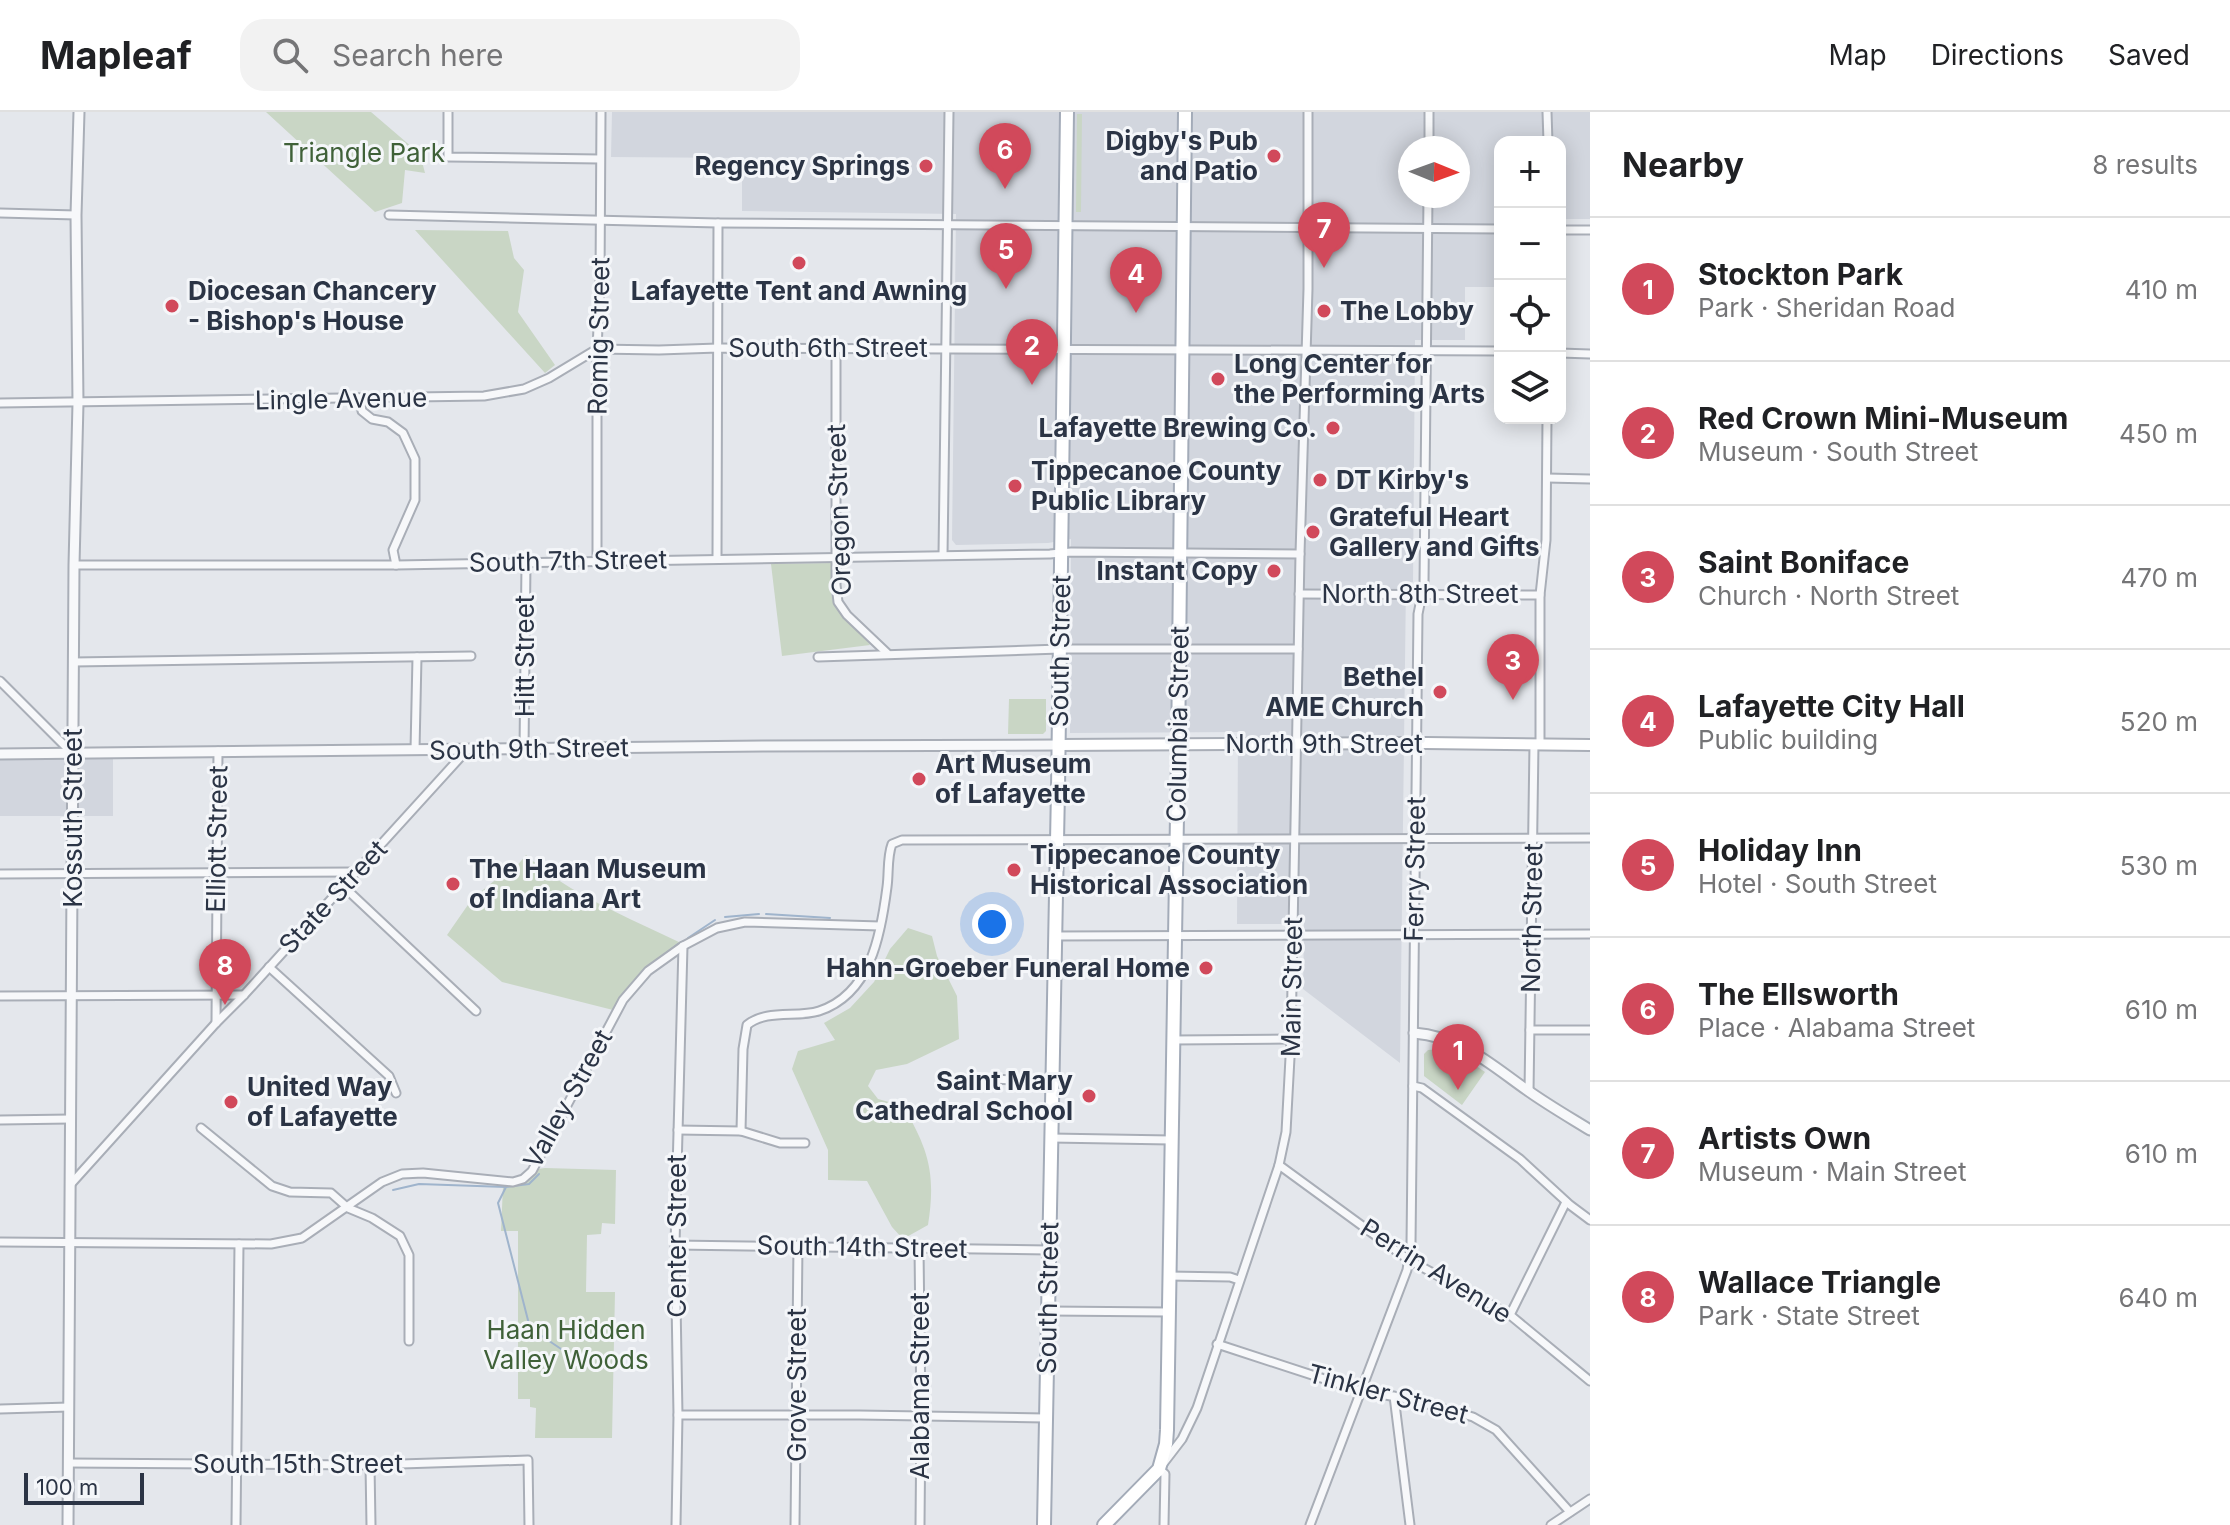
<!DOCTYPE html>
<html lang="en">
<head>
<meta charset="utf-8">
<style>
  body { margin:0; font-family:Inter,sans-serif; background:#f2f2f2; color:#202124 }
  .controls { position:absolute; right:24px; top:24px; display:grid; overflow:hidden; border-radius:16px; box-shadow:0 4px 20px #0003 }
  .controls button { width:72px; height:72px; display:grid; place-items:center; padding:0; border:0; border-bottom:2px solid #e0e0e0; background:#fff; color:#202124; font:40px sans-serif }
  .compass { position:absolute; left:1398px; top:24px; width:72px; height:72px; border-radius:50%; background:#fff; box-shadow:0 4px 20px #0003; rotate:91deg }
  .scale { position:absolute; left:24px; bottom:20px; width:120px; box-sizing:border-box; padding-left:8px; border:4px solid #2b3445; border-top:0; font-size:22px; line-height:28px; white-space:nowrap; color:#2b3445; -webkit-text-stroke:6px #f4f6f9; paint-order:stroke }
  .you { position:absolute; left:992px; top:812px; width:28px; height:28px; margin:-20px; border:6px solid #fff; border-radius:50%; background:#1a73e8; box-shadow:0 0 0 12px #1a73e833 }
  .badge { display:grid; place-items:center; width:52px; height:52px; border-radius:50%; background:#d1495b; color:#fff; font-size:26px; font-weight:700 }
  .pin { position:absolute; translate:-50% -66px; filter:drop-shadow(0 2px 4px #0008) }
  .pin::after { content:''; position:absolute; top:42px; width:28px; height:24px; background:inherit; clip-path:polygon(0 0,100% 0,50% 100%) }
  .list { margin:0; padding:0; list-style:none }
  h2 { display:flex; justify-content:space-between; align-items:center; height:104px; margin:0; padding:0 32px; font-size:34px }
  h2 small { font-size:26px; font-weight:400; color:#757577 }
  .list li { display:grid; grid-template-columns:52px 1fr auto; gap:24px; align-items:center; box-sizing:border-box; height:144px; padding:0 32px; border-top:2px solid #e0e0e0 }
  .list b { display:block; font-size:30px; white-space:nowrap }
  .list p { margin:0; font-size:26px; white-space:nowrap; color:#757577 }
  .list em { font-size:26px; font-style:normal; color:#757577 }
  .icon { flex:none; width:44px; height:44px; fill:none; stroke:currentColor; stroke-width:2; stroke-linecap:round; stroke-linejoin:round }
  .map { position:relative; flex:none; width:1590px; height:1413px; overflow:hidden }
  header { display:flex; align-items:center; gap:48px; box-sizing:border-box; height:112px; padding:0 40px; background:#fff; border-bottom:2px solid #e0e0e0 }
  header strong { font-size:38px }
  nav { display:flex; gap:44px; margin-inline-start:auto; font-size:28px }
  .search { width:560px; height:72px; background:#f2f2f2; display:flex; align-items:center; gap:20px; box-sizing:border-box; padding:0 28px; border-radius:24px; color:#757577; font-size:30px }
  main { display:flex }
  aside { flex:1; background:#fff }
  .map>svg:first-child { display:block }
  .built { fill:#d2d6de; fill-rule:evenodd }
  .green { fill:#c9d6c5 }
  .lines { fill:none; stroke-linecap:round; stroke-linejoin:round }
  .stream { stroke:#9fb4cc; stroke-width:2 }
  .minor-casing { stroke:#a9aeb7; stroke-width:11 }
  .tertiary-casing { stroke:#a9aeb7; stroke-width:13 }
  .secondary-casing { stroke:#a9aeb7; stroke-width:14 }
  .primary-casing { stroke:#a3abb8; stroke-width:16 }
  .minor { stroke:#f7f8fa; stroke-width:7 }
  .tertiary { stroke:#f7f8fa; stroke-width:9 }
  .secondary { stroke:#fff; stroke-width:10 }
  .primary { stroke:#fff; stroke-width:12 }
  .poi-dot { fill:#d1495b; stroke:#f4f6f9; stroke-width:3 }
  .labels { text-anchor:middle; stroke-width:6; stroke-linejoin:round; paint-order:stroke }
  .poi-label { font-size:26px; font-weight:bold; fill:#2b3445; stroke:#f4f6f9; text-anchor:start }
  .park-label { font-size:26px; fill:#3f6138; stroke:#f4f6f9 }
  .street-label { font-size:26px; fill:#2b3445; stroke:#f4f6f9 }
</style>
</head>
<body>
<header>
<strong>Mapleaf</strong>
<div class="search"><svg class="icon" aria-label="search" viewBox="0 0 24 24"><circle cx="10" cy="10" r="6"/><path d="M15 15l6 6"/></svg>Search here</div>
<nav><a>Map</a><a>Directions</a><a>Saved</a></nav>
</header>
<main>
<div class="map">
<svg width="1590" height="1413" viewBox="0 0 1590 1413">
  <rect width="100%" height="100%" fill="#e4e7ec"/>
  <g class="built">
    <path d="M612,0h978v107h-30v-77h-60v145h-35v53h-50l-2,242 -7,1 -6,480 -97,-74 1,-65h-67l1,-192 -168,1 1,-194 -23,4 -92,2 -4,-5 4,-326 -214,-3v-53l-131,-1zM1410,36h48v48h-48z"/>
    <polygon points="113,641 113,704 0,704 0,642"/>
  </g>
  <g class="green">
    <polygon points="266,0 371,0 420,42 425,61 405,58 402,91 375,100"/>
    <polygon points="1077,2 1082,2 1081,100 1076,100"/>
    <polygon points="415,118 508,119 514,146 524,158 518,200 555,253 545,261"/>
    <path d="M833,451c0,11 -3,24 -1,35 4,18 27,31 38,47l-88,11 -11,-92z"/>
    <polygon points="1009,587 1046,587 1046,619 1043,622 1008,622"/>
    <path d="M526,743c44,40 102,62 155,88 -28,20 -51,37 -68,67l-111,-28 -55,-47 25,-36 22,-18 17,-8z"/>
    <path d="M908,816l24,8 5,20 20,40 2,43 -52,25 -31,6 -8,16 10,13 25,7c26,44 33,68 25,119l-25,14 -11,-12 -25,-46 -39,-1v-30l-36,-81 6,-18 37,-11 -11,-17 26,-15 24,-26 16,-33z"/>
    <path d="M1428,938c24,-2 38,9 57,22l-23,33 -38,-29v-22z"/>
    <polygon points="545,1056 616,1058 615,1112 602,1111 601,1122 587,1123 586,1180 615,1180 612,1326 535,1326 536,1296 530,1295 530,1287 518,1287 518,1119 501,1119 503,1074 525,1070 538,1057"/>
  </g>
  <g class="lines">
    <g class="stream">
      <polyline points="766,802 830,806"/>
      <polyline points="725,805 759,802"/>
      <polyline points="688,826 715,808"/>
      <polyline points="644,858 678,832"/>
      <polyline points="539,1062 529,1072 506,1075 498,1091 530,1216 567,1241"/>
      <polyline points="393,1078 419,1072 506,1075"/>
    </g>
    <defs>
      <g id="minor">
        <polyline points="448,0 448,45 600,47"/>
        <polyline points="1547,0 1548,30"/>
        <polyline points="1429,36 1429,0"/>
        <polyline points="0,101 76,103"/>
        <polyline points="389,103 718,111 1500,117"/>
        <polyline points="1560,118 1590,118"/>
        <polyline points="836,237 836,473 838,490 847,503 887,541"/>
        <polyline points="1560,241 1590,242"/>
        <polyline points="360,287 362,299 372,307 388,310 403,321 415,347 415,388 393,438 396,453"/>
        <polyline points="0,291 484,284 524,277 549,266 597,237 659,238 718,236 1500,239"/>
        <polyline points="1547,366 1590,367"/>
        <polyline points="943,443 949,0"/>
        <polyline points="717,447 718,111"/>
        <polyline points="597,448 597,237 600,172 601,0"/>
        <polyline points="74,453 396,453 1050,442 1071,440 1300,442"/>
        <polyline points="1299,482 1540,483"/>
        <polyline points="818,545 1060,537 1298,537"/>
        <polyline points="73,550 471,544"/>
        <polyline points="0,569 73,642"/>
        <polyline points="1540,632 1540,483 1546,428 1547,306"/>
        <polyline points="415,638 417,545"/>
        <polyline points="524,638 526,450"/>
        <polyline points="0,762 355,760"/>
        <polyline points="343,774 476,899"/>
        <polyline points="1055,824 1590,822"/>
        <polyline points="269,855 389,964 396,981"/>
        <polyline points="0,884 244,883"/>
        <polyline points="216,911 218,639"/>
        <polyline points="1530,918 1590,918"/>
        <polyline points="1173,928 1291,927"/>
        <polyline points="973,966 1052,970"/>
        <polyline points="1413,974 1422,976 1520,1047 1570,1093 1590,1108"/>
        <polyline points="1529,980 1534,632"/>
        <polyline points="0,1008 71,1007"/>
        <polyline points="201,1016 272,1074 290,1080 331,1081 348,1096 372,1106 400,1124 409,1143 409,1229"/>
        <polyline points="678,1018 741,1019 780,1031 805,1031"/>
        <path d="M741,1019l2,-82 4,-24c19,-16 50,-7 72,-14 52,-17 62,-77 68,-124 2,-14 0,-30 5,-43l10,-4 688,-2"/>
        <polyline points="1051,1026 1171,1028"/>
        <polyline points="1279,1053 1409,1148 1510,1203 1590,1269"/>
        <polyline points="70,1073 216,911 244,883 466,639"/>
        <polyline points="0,1130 271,1132 302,1126 382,1070 402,1062 423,1061 513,1070 523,1067 532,1059 623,888 648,859 683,834 717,816 745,810 880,814"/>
        <polyline points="675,1133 1049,1138"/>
        <polyline points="919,1136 921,1304 920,1413"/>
        <polyline points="1168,1164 1230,1165 1239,1168"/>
        <polyline points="1048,1199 1168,1200"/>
        <polyline points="1510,1203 1566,1090"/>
        <polyline points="1217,1232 1361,1279 1409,1287 1473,1305 1496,1318 1570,1400"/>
        <polyline points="1394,1284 1410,1413"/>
        <polyline points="0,1297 69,1295"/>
        <polyline points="678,1303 859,1303 1045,1306"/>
        <polyline points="68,1351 370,1353 528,1348 529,1413"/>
        <polyline points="370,1353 371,1413"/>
        <polyline points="236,1413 239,1132"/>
        <polyline points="676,1413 678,1303 675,1133 683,834"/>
        <polyline points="795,1413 798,1133"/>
        <polyline points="1164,1413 1165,1362 1159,1357 1182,1327 1197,1296 1279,1053 1286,1020 1291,927 1300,442 1308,177 1308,0"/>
        <polyline points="1310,1413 1407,1158 1411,1132 1418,502 1424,472 1428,84"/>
        <polyline points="1551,1413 1590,1387"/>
      </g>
      <g id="tertiary">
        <polyline points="0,642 763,634 1059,633"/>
        <path d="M1414,921c48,4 76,31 113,57 21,15 42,27 63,40"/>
        <polyline points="68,1413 74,453 78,291 76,103 79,0"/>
      </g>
      <polyline id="secondary" points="1059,633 1426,631 1590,633"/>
      <g id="primary">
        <polyline points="1044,1413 1058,677 1067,0"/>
        <polyline points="1104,1413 1159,1357 1166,1332 1167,1318 1178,642 1185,0"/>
      </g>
    </defs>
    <use href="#minor" class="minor-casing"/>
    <use href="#tertiary" class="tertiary-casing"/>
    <use href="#secondary" class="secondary-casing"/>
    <use href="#primary" class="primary-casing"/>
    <use href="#minor" class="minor"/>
    <use href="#tertiary" class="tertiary"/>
    <use href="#secondary" class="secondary"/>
    <use href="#primary" class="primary"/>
  </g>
  <g class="poi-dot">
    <circle cx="1274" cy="44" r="8"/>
    <circle cx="926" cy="54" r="8"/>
    <circle cx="799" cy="151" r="8"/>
    <circle cx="172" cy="194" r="8"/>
    <circle cx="1324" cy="199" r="8"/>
    <circle cx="1218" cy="267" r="8"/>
    <circle cx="1333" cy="316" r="8"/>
    <circle cx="1320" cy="368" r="8"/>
    <circle cx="1015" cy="374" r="8"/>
    <circle cx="1313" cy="420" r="8"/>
    <circle cx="1274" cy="459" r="8"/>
    <circle cx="1440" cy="580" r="8"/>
    <circle cx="919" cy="667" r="8"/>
    <circle cx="1014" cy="758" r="8"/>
    <circle cx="453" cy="772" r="8"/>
    <circle cx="1206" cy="856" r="8"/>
    <circle cx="1089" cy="984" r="8"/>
    <circle cx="231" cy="990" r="8"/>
  </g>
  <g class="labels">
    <g class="poi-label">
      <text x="1258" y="38" text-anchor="end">Digby's Pub<tspan x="1258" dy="30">and Patio</tspan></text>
      <text x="910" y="63" text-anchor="end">Regency Springs</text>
      <text x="188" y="188">Diocesan Chancery<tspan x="188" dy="30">- Bishop's House</tspan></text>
      <text x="799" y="188" text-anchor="middle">Lafayette Tent and Awning</text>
      <text x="1340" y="208">The Lobby</text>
      <text x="1234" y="261">Long Center for<tspan x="1234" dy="30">the Performing Arts</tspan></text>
      <text x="1317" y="325" text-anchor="end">Lafayette Brewing Co.</text>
      <text x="1031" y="368">Tippecanoe County<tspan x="1031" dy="30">Public Library</tspan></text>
      <text x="1336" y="377">DT Kirby's</text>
      <text x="1329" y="414">Grateful Heart<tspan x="1329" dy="30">Gallery and Gifts</tspan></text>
      <text x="1258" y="468" text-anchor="end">Instant Copy</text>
      <text x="1424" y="574" text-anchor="end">Bethel<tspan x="1424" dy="30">AME Church</tspan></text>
      <text x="935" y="661">Art Museum<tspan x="935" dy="30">of Lafayette</tspan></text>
      <text x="1030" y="752">Tippecanoe County<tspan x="1030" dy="30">Historical Association</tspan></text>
      <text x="469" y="766">The Haan Museum<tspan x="469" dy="30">of Indiana Art</tspan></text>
      <text x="1190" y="865" text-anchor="end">Hahn-Groeber Funeral Home</text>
      <text x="1073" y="978" text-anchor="end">Saint Mary<tspan x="1073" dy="30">Cathedral School</tspan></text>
      <text x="247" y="984">United Way<tspan x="247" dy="30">of Lafayette</tspan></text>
    </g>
    <g class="park-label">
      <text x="364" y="50">Triangle Park</text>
      <text x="566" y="1227">Haan Hidden<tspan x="566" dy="30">Valley Woods</tspan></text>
    </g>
    <g class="street-label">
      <text transform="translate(599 224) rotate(-89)" y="9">Romig Street</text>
      <text x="828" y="245">South 6th Street</text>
      <text transform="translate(341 287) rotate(-1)" y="9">Lingle Avenue</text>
      <text transform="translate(839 398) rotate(-92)" y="9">Oregon Street</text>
      <text transform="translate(568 449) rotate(-1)" y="9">South 7th Street</text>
      <text x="1420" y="491">North 8th Street</text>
      <text transform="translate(1060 539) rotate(-89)" y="9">South Street</text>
      <text transform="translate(525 544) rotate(-90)" y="9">Hitt Street</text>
      <text transform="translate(1178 612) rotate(-89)" y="9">Columbia Street</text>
      <text x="1324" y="641">North 9th Street</text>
      <text transform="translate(529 637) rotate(-1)" y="9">South 9th Street</text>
      <text transform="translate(73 706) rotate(-90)" y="9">Kossuth Street</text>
      <text transform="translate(217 727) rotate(-89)" y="9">Elliott Street</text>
      <text transform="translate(1415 757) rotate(-89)" y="9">Ferry Street</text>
      <text transform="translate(333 785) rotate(-47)" y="9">State Street</text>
      <text transform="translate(1532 806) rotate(-89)" y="9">North Street</text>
      <text transform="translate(1292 875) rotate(-89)" y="9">Main Street</text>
      <text transform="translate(568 987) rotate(-61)" y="9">Valley Street</text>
      <text transform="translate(677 1124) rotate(-90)" y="9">Center Street</text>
      <text transform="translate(862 1135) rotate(1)" y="9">South 14th Street</text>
      <text transform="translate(1436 1159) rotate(32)" y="9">Perrin Avenue</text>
      <text transform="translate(1048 1186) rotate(-89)" y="9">South Street</text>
      <text transform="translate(797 1273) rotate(-90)" y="9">Grove Street</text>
      <text transform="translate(920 1274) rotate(-90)" y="9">Alabama Street</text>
      <text transform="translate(1388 1282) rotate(15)" y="9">Tinkler Street</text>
      <text x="298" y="1361">South 15th Street</text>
    </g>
  </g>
</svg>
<div class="controls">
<button>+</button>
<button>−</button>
<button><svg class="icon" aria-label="locate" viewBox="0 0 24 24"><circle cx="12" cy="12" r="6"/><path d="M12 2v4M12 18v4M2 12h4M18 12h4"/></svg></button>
<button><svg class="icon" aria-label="layers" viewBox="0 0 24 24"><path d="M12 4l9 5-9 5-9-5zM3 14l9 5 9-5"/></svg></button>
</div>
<svg class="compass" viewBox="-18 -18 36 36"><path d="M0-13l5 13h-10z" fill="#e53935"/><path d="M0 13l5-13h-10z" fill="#757577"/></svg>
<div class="scale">100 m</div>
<div class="you"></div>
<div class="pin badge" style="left:1458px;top:978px">1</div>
<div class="pin badge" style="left:1032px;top:273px">2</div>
<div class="pin badge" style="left:1513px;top:588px">3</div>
<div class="pin badge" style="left:1136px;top:201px">4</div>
<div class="pin badge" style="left:1006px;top:177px">5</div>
<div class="pin badge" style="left:1005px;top:77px">6</div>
<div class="pin badge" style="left:1324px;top:156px">7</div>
<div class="pin badge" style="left:225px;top:893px">8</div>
</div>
<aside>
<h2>Nearby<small>8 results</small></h2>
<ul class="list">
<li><span class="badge">1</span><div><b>Stockton Park</b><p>Park · Sheridan Road</p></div><em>410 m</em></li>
<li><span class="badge">2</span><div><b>Red Crown Mini-Museum</b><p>Museum · South Street</p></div><em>450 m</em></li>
<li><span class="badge">3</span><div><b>Saint Boniface</b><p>Church · North Street</p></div><em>470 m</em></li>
<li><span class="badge">4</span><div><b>Lafayette City Hall</b><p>Public building</p></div><em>520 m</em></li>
<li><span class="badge">5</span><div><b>Holiday Inn</b><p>Hotel · South Street</p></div><em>530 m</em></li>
<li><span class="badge">6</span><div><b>The Ellsworth</b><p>Place · Alabama Street</p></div><em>610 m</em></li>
<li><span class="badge">7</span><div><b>Artists Own</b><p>Museum · Main Street</p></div><em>610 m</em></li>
<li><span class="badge">8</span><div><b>Wallace Triangle</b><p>Park · State Street</p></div><em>640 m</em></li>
</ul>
</aside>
</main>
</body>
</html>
